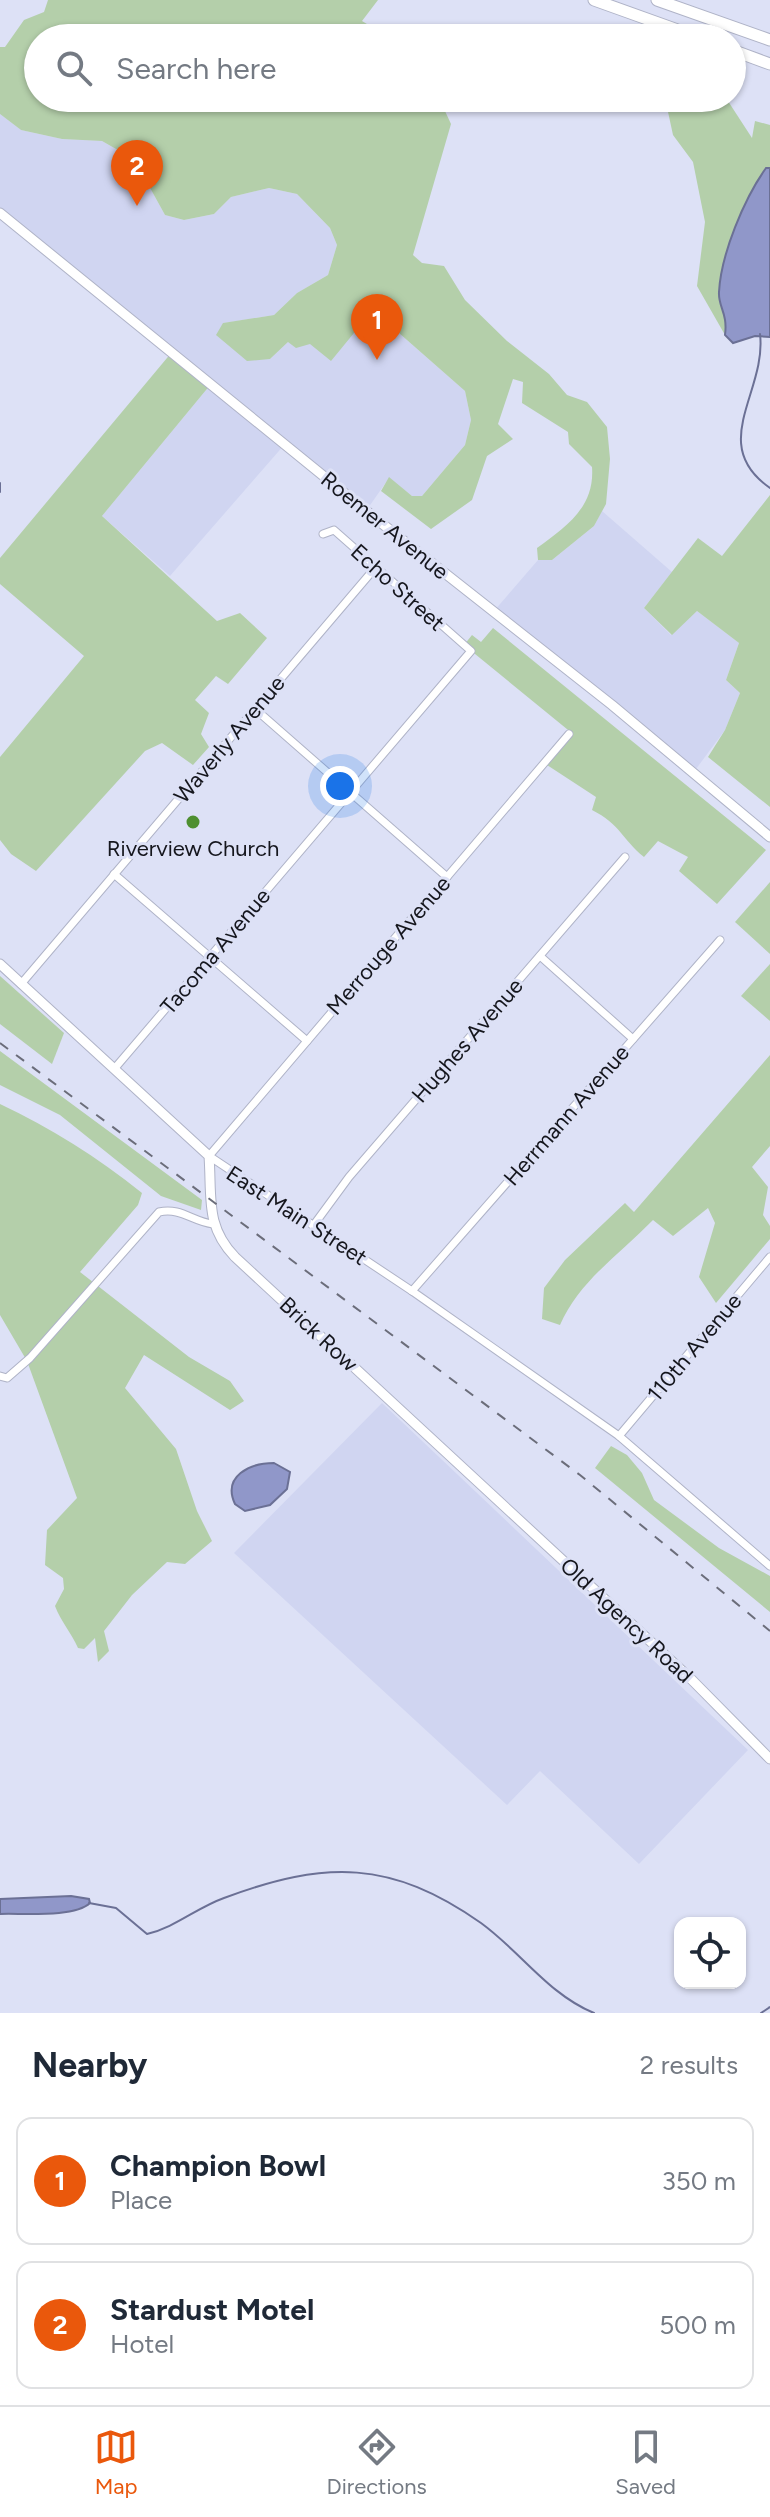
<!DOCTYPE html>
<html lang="en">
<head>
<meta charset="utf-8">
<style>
  body { margin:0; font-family:Figtree,sans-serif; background:#f6f6f7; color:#1f2937 }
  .controls { position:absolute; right:24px; bottom:24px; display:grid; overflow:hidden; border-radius:16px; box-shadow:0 2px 6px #0004 }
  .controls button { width:72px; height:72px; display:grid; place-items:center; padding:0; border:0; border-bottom:2px solid #e0e1e3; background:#fff; color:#1f2937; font:40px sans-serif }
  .you { position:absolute; left:340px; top:786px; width:28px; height:28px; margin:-20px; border:6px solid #fff; border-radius:50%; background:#1a73e8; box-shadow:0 0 0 12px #1a73e833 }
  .badge { display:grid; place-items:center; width:52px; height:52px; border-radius:50%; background:#ea580c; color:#fff; font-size:26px; font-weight:700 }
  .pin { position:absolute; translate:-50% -66px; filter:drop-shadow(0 2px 4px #0008) }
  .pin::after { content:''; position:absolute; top:42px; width:28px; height:24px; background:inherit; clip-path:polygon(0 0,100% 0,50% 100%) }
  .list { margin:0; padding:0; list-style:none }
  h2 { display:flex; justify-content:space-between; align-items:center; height:104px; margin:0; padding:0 32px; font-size:34px }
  h2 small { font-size:26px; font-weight:400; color:#747a83 }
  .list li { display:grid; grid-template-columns:52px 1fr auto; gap:24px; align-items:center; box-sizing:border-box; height:128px; margin:0 16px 16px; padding:0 16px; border:2px solid #e0e1e3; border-radius:16px }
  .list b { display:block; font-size:30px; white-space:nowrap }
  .list p { margin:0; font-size:26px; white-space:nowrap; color:#747a83 }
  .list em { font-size:26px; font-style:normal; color:#747a83 }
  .icon { flex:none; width:44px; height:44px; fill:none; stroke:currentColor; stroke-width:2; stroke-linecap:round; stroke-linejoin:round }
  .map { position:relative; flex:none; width:770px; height:2013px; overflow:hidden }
  .search { position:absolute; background:#fff; box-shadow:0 2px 6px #0004; left:24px; right:24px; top:24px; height:88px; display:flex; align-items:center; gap:20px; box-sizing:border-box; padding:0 28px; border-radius:44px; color:#747a83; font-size:30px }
  .sheet { height:392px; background:#fff }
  nav { display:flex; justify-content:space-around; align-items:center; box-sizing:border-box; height:112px; border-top:2px solid #e0e1e3; background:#fff; font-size:22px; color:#747a83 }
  nav a { display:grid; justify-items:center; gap:4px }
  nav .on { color:#ea580c }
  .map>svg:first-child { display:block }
  .built { fill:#d0d5f1 }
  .green { fill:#b4cfaa }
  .water { fill:#9097c9; stroke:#6b7095; stroke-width:2 }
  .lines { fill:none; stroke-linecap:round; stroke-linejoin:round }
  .stream { stroke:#6b7095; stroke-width:2 }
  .minor-casing { stroke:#afb3c7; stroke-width:9 }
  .tertiary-casing { stroke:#afb3c7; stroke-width:11 }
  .trunk-casing { stroke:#afb3c7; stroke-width:13 }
  .minor { stroke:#fff; stroke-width:7 }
  .tertiary { stroke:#fff; stroke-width:9 }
  .trunk { stroke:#fff; stroke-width:11 }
  .rail { stroke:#6b6d7a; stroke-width:2; stroke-dasharray:10 10; stroke-linecap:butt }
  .poi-dot { fill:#4e8f30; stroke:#dde1f6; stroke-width:3 }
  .labels { text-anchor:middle; stroke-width:6; stroke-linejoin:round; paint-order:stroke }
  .street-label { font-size:22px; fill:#15161d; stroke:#dde1f6 }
  .poi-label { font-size:22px; fill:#15161d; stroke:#dde1f6 }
</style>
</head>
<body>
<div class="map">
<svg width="770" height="2013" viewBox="0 0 770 2013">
  <rect width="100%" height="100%" fill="#dde1f6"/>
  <g class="built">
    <polygon points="0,114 21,130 62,139 102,141 130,157 140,157 156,176 149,186 165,215 184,220 214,214 231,197 269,188 297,194 330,228 337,245 328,275 297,293 274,315 224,323 270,359 288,342 363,322 391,326 465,391 471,420 465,445 422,496 412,496 389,478 366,511 285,444 170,576 102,516 211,384 0,213"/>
    <polygon points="602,511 672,572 644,608 671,635 697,611 739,643 726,680 740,693 725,730 693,773 494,611 538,560 552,560 594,526"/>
    <polygon points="382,1403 748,1750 639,1864 540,1771 507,1805 234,1553"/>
  </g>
  <g class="green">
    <path d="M48,0h330l-16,21 28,17h-352v60h401l12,26 -38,131 9,8 22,3 21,34 42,41 42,33 18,21 20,7 20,25 3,32 -4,45 -12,22 -42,34h-14l-1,-12c29,-21 58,-41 55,-81l-23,-23 -1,-12 -46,-29 1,-21 -10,-3 -15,45 15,15 -26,17 -15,44 -41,29 -50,-38 8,-14 23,19h10l43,-51 6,-25 -6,-29 -74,-65 -28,-4 -32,39 -21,-17 -14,4 -8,-6 -18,17 -23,2 -31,-26 7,-12 51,-8 23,-22 31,-18 9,-30 -7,-17 -33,-34 -28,-6 -38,9 -17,17 -30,6 -19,-5 -16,-29 7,-11 -16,-18h-10l-28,-16 -40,-2 -41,-9 -21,-16v-67h5l19,-27 20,-8z"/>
    <path d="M665,98h61l26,40 3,-17 15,4v43h-5c-19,40 -44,79 -46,124 0,15 9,22 6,43l-28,-49 8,-64 -12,-60 -20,-27z"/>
    <polygon points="172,352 211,384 102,516 217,621 240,613 267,638 228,684 216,676 195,700 209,713 201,734 209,747 193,765 162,743 145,751 36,871 11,854 0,840 0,757 84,656 0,584 0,558"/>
    <polygon points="770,495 770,807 708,757 725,730 740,693 726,680 739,643 697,611 672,635 644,608 698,538 722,556"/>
    <path d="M493,628l273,222 -49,54 -38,-33 9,-14 -30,-16 -14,16c-22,-18 -24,-33 -52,-47l4,-13 -49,-32 26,-31 -109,-89 8,-10 9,7z"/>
    <polygon points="770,882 770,954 735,922"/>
    <polygon points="770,964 770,1021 741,996"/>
    <polygon points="0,976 64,1033 52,1064 0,1024"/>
    <polygon points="0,1051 202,1200 201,1210 161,1196 60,1115 0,1085"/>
    <path d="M770,1055v91l-18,21 16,20 -5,28 7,11v13l-54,64 -17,-26 16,-54 -7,-15 -35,28 -20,-16c-33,34 -74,61 -93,105l-18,-6 2,-31 21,-28 60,-57 9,9z"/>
    <path d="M0,1104c51,24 97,53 142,89l-4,12 -58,67 109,85 41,24 14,20 -14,9 -86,-55 -19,33 51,61 21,62 15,30 -27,23 -18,-2 -35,33 -28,36 5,20 -11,11 -3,-24 -11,11 -6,-1c-7,-16 -17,-26 -23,-42l9,-17 -1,-11 -18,-13 2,-35 30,-32 -50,-137 -27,-46z"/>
    <polygon points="611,1446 627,1455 642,1473 654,1500 719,1548 770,1576 770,1612 595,1468"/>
  </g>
  <g class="water">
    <path d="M766,168h4v169l-15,-1 -22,7 -8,-8c3,-22 -7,-28 -6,-43 2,-38 25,-93 47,-124z"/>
    <path d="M274,1463l16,9 -3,17 -17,16 -25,6 -10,-7c-13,-28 15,-41 39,-41z"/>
    <path d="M71,1896l18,3 1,4c-16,15 -68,10 -90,11v-15z"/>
  </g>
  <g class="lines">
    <g class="stream">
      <path d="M760,334c7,58 -53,110 10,154"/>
      <polyline points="0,483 0,492"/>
      <path d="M89,1903l27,5 31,26c29,-7 49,-26 77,-36 102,-38 167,-38 257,25 40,29 67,71 113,90"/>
      <polyline points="761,2013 770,2007"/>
    </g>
    <defs>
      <g id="minor">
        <polyline points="255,709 447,877"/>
        <polyline points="569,734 209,1156 412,1291 619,1436 770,1566"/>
        <polyline points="114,874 307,1041"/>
        <polyline points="540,956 633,1039"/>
        <polyline points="21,984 375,568"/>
        <polyline points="115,1068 471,651 334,530 323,534"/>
        <polyline points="313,1226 349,1177 625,857"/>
        <polyline points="412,1291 720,940"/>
        <path d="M0,1376l7,2 23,-20 129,-146c22,-5 34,10 54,12"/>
        <polyline points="619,1436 770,1257"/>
      </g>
      <g id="tertiary">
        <polyline points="0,213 385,526 612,705 770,837"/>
        <path d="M0,964l209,192c3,41 -4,70 26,101l456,422 79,80"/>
      </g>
      <g id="trunk">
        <polyline points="594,0 700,38"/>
        <polyline points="657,0 770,40"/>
        <polyline points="732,50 770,64"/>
      </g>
    </defs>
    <use href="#minor" class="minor-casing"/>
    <use href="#tertiary" class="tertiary-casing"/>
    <use href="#trunk" class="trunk-casing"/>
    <use href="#minor" class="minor"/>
    <use href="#tertiary" class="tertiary"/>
    <use href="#trunk" class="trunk"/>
    <polyline class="rail" points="0,1043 580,1475 770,1631"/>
  </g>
  <circle class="poi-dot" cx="193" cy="822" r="8"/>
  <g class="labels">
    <g class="street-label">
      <text transform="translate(385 525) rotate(39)" y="8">Roemer Avenue</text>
      <text transform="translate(398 587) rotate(42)" y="8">Echo Street</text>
      <text transform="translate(229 739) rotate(-50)" y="8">Waverly Avenue</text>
      <text transform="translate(388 945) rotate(-49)" y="8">Merrouge Avenue</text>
      <text transform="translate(215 951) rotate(-50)" y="8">Tacoma Avenue</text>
      <text transform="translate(467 1040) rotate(-49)" y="8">Hughes Avenue</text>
      <text transform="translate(566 1115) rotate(-49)" y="8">Herrmann Avenue</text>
      <text transform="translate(297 1215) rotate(33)" y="8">East Main Street</text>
      <text transform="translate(319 1334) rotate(43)" y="8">Brick Row</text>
      <text transform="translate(694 1347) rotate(-50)" y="8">110th Avenue</text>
      <text transform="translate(627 1620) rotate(43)" y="8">Old Agency Road</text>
    </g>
    <g class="poi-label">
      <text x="193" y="856">Riverview Church</text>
    </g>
  </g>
</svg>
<div class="controls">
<button><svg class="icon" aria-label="locate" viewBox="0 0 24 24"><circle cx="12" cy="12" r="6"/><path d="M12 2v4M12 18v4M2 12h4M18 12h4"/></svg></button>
</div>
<div class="you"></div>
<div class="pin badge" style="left:377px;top:360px">1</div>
<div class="pin badge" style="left:137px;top:206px">2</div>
<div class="search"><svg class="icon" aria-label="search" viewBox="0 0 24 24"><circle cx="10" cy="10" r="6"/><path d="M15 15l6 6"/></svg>Search here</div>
</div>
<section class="sheet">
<h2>Nearby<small>2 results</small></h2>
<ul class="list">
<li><span class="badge">1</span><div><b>Champion Bowl</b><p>Place</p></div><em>350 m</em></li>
<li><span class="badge">2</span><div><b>Stardust Motel</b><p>Hotel</p></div><em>500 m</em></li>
</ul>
</section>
<nav>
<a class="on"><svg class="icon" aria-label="map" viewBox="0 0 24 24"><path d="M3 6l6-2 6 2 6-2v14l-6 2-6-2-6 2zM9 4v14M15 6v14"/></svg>Map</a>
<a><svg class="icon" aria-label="directions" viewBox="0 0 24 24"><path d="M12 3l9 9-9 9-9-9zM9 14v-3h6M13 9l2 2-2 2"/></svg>Directions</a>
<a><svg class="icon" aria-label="saved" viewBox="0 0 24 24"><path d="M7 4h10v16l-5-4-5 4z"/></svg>Saved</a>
</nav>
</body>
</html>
